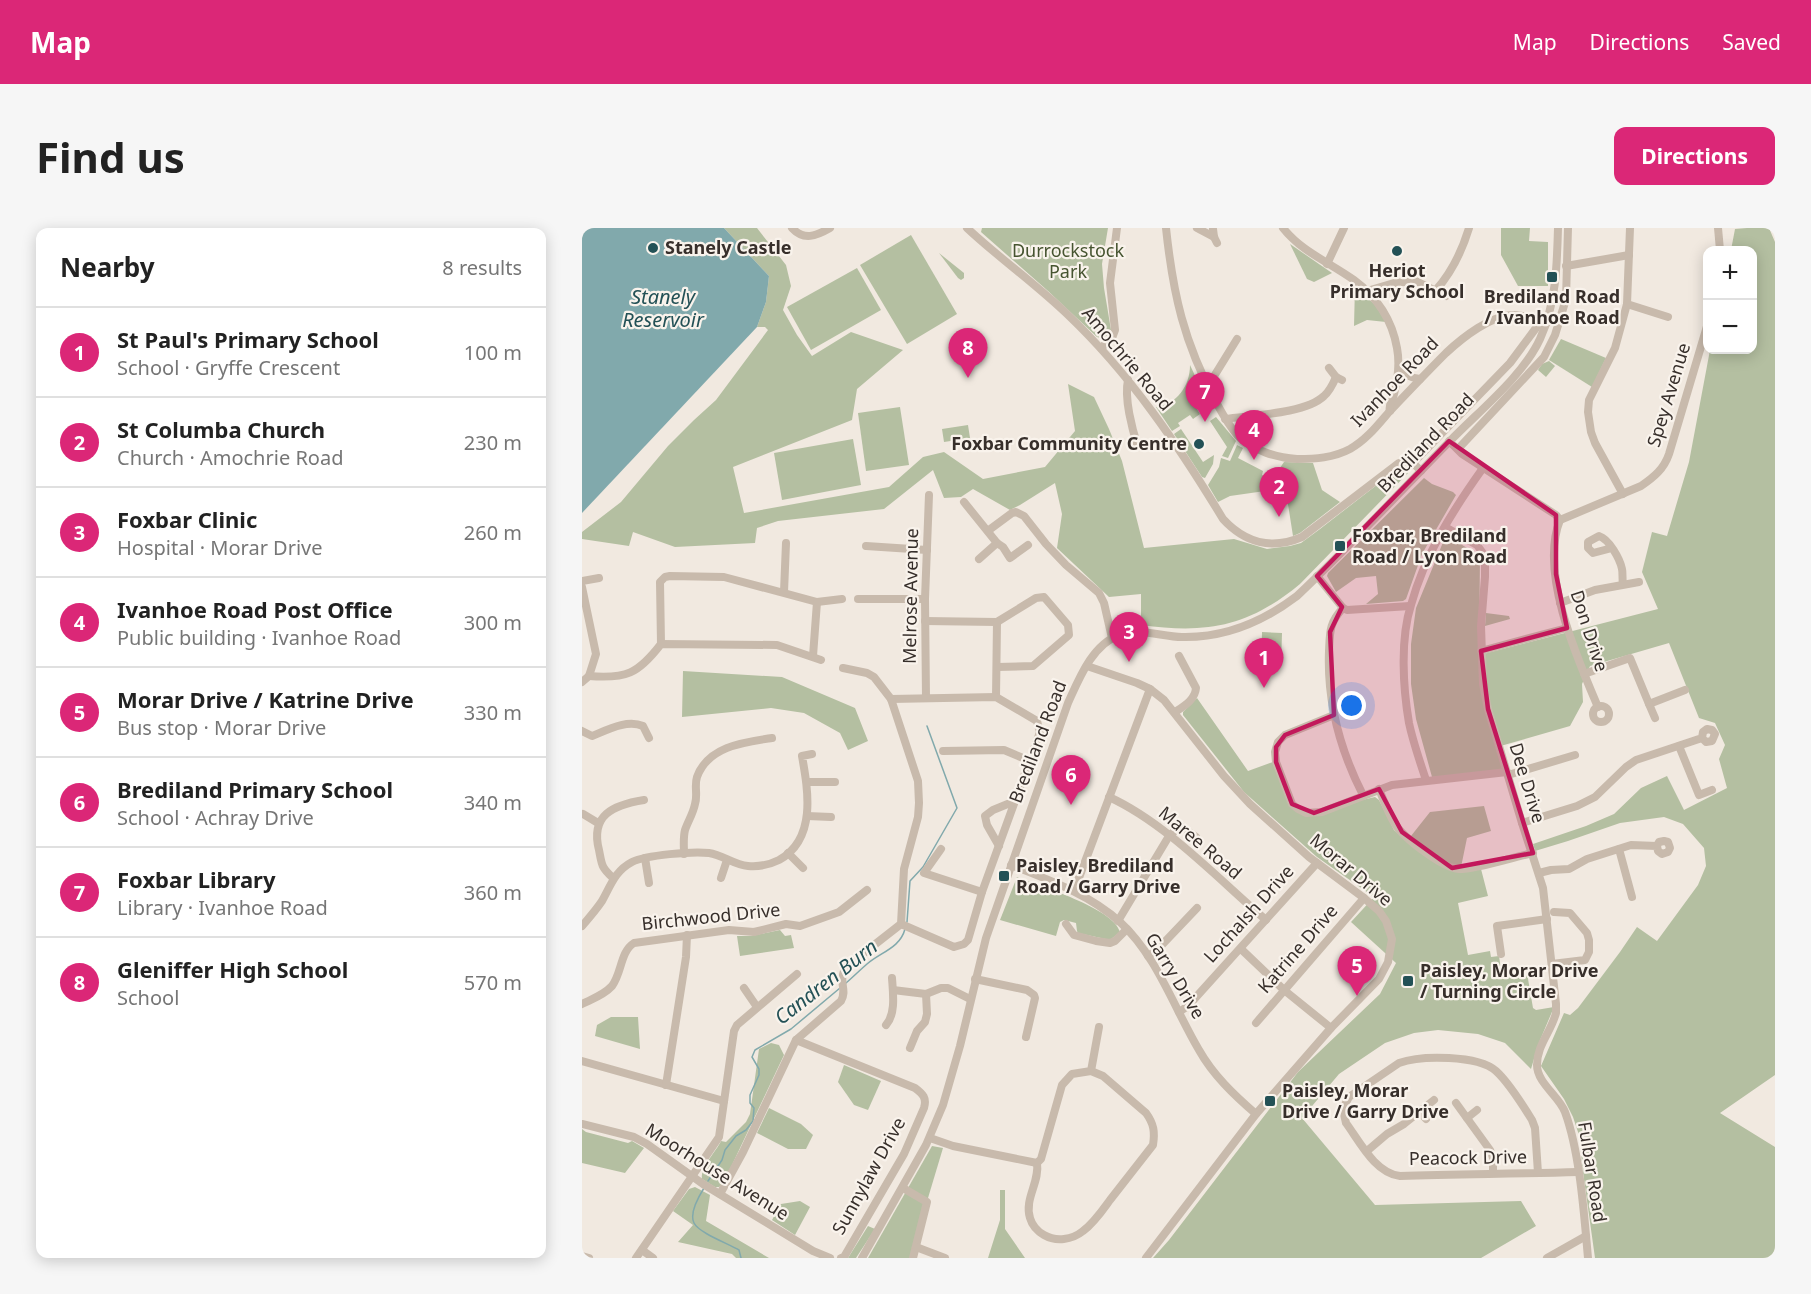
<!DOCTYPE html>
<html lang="en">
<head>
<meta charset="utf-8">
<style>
  body { margin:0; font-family:"Noto Sans",sans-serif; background:#f6f6f6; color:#222 }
  .controls { position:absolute; right:18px; top:18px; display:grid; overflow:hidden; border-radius:12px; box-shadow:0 3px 15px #0003 }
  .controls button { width:54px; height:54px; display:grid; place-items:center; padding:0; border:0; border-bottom:2px solid #e0e0e0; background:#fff; color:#222; font:30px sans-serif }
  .you { position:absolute; left:770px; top:478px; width:21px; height:21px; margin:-15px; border:4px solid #fff; border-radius:50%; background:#1a73e8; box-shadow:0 0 0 9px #1a73e833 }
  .badge { display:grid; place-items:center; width:39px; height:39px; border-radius:50%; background:#db2777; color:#fff; font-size:20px; font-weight:700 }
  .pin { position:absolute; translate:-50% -50px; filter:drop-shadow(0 2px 3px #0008) }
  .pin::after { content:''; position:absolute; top:32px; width:21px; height:18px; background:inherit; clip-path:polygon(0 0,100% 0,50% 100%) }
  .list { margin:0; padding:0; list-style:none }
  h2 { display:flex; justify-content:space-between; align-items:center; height:78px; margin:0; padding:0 24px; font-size:26px }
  h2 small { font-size:20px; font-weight:400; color:#767676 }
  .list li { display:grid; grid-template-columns:39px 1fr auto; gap:18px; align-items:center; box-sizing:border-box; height:90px; padding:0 24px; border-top:2px solid #e0e0e0 }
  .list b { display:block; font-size:22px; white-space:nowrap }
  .list p { margin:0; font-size:20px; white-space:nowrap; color:#767676 }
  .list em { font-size:20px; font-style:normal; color:#767676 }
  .map { position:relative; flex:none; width:1193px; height:1030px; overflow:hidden; border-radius:12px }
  header { display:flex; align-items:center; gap:36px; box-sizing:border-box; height:84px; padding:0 30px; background:#db2777; color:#fff }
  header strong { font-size:28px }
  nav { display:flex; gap:33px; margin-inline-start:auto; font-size:21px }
  .intro { display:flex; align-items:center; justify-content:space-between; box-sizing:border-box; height:144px; padding:0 36px }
  h1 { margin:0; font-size:42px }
  .button { padding:15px 27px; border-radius:12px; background:#db2777; color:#fff; font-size:21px; font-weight:700 }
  main { display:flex; gap:36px; padding:0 36px }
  aside { flex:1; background:#fff; border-radius:12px; box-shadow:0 3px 15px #0003 }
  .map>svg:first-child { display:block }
  .green { fill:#b4bfa1 }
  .water { fill:#81a9ac }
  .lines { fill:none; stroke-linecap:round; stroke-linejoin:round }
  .stream { stroke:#81a9ac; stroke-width:1.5 }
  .minor { stroke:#c8baac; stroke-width:8 }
  .marked { fill:#c2185b; fill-opacity:0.2; stroke:#c2185b; stroke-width:4.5; stroke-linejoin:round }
  .poi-dot { fill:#235156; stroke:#f9f3ec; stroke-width:2 }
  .labels { text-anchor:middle; stroke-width:4.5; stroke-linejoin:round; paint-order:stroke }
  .poi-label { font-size:18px; font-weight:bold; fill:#372f2b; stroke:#f9f3ec; text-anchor:start }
  .park-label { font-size:18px; fill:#465430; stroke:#f9f3ec }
  .street-label { font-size:18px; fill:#372f2b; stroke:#f9f3ec }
  .water-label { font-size:20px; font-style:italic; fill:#235156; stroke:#f9f3ec }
</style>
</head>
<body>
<header>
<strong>Map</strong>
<nav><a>Map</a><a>Directions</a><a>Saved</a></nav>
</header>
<div class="intro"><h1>Find us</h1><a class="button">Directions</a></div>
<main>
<aside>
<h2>Nearby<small>8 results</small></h2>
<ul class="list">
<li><span class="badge">1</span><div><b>St Paul's Primary School</b><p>School · Gryffe Crescent</p></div><em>100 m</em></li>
<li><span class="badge">2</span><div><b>St Columba Church</b><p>Church · Amochrie Road</p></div><em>230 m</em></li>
<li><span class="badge">3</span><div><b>Foxbar Clinic</b><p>Hospital · Morar Drive</p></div><em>260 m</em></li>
<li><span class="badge">4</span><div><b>Ivanhoe Road Post Office</b><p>Public building · Ivanhoe Road</p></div><em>300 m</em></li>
<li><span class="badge">5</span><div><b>Morar Drive / Katrine Drive</b><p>Bus stop · Morar Drive</p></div><em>330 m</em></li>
<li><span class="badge">6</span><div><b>Brediland Primary School</b><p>School · Achray Drive</p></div><em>340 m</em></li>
<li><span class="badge">7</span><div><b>Foxbar Library</b><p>Library · Ivanhoe Road</p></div><em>360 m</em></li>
<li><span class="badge">8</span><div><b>Gleniffer High School</b><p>School</p></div><em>570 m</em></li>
</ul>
</aside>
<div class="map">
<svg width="1193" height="1030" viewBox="0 0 1193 1030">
  <rect width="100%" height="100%" fill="#f1e9e0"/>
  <g class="green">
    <path d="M142,0h33l29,37 5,21 -8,24 14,25 15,21 39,-24 52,18 -46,39 -5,31 -119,47 11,46 145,-26 34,-30 21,-5 39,27 62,-12 30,-36 -7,-47 26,13 15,32 13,32 22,87 90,-9 33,10 23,-3 11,-3 19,-14 80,-62h7l2,3 -1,3 -108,111c-52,43 -93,50 -159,41v-31l-32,3 -52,-49 5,-34 -7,-31 -35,22 -10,5 -37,-21 -12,8 -17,1 -11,-28 -49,39 -106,12 -21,7 -2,15 -80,4 -42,-15 -4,14 -47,-7v-7l39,-30 47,-56 26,-26 22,-20 52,-70 -3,-3h-8l9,-25 3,-26z"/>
    <polygon points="400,0 526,0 520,36 522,60 529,102 528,102 526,107 519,110 515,109 466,63 399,4"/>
    <polygon points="919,0 948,0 947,13 966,14 966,58 936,58 919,27"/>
    <polygon points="1165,0 1187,0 1193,14 1193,847 1138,885 1193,919 1193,1030 1013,1030 1001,944 997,907 991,889 982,871 959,838 982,785 988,787 996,780 1038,724 1055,699 1075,713 1116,657 1124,638 1122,620 1101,596 1082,589 1038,595 986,613 953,623 951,616 1004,598 1032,586 1059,560 1085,548 1102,582 1145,560 1137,531 1143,517 1133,495 1117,490 1087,415 1008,438 1000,456 1001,474 988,498 915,519 921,543 850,549 834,491 829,456 829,416 834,380 864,307 898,328 897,427 1076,381 1060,344 1070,304 1085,308 1107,234 1128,122 1170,122 1170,22 1149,22 1153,1"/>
    <polygon points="329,7 375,86 325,116 278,37"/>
    <polygon points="708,16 750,45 732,54 725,51"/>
    <polygon points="357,25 382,45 382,50 379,52 376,50"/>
    <polygon points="275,40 299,82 229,122 205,79"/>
    <polygon points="773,58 793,77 804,94 785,92 772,98"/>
    <polygon points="979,111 1024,130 1010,159 967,132"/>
    <polygon points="967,133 973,138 964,149 956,142 960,136"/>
    <path d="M608,137l16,34 -11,7 5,8 -7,5 -3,-4 -12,8 2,3 -8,5 -16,-24c21,-3 34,-21 34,-42z"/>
    <polygon points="318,179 327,237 284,243 276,185"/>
    <polygon points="634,189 654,213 646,230 640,228 645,219 628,193"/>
    <polygon points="386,197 388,210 362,214 360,201"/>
    <polygon points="599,201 621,234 632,227 631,236 623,250 620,249 592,206"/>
    <polygon points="271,211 279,257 200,272 192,225"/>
    <polygon points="655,217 661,220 656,230 681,243 680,247 689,253 702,234 731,235 740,262 758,274 718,305 711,308 705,270 709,269 707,256 699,257 698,261 648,268 636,274 626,257 637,239 639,230 648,233"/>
    <polygon points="842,250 850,256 871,264 874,267 840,326 824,371 821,373 784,376 796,366 794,348 774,350 754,364 745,348 746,345"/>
    <polygon points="904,385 927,388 928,391 903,398"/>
    <polygon points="680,404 700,405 699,437 679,437"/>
    <polygon points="101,443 200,449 273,480 286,513 266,522 258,505 222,485 189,480 100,489"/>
    <polygon points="615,470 666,543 691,534 719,586 793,569 797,572 812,602 825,613 848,584 902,578 909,603 885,610 878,644 899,641 906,668 876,675 886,727 908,723 909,729 917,728 920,749 945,745 951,780 954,782 972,779 956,817 949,841 923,815 896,806 856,802 832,805 803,815 757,846 720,890 793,977 939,973 954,998 899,1030 571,1030 587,1012 716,844 798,766 814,735 769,694 792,669 735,629 662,564 601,487 601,484"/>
    <path d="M435,649c22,9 97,31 103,55l-10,8 -32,-7 -1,-2 -1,-8 -12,-3 -4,2 -4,14 -56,-16z"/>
    <polygon points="198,702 203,708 209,707 212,720 158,728 155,708 169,708"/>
    <polygon points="29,789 56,789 58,821 13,808 15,797"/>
    <path d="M189,815l8,2 5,10 -61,129 -4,3h-4l-13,-8c-2,-12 14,-27 19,-38l5,1 20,-20 4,-8 9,-65z"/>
    <polygon points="262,837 299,853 286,882 272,877 256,854"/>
    <polygon points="187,880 219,896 231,907 224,921 206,921 175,905"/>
    <polygon points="0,901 4,904 46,915 50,913 62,920 43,945 0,935"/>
    <polygon points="350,918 361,920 328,1030 286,1030"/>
    <polygon points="113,959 128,967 124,993 187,1030 154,1030 150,1026 96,1014 111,997 91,983 107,961"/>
    <polygon points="418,962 423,962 423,1001 443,1030 406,1030 418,992"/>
    <polygon points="218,973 228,979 213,1007 190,992 199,976"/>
    <polygon points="286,998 293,1001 274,1030 266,1030"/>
  </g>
  <polygon class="water" points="0,0 142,0 187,48 184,74 175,99 0,285"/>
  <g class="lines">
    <g class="stream">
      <polyline points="325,694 328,653 341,639 375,580 345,498"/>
      <path d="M264,755c7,-6 14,-13 21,-19 14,-12 33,-16 38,-35"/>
      <polyline points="126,953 140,932 143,922 154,908 164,902 171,893 172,880 168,875 168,867 177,847 177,841 170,829 173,822 209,801 258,760"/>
      <path d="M122,960c-5,8 -15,25 -10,35 5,10 35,21 45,27l2,8"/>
    </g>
    <g class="minor">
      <path d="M210,0c12,13 24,8 38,0"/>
      <path d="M385,0c32,30 69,56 101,87 62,59 111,131 155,204 22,24 49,31 79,18l97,-74 7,-2 7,2 8,8"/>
      <path d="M584,0c7,66 18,115 50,174 6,11 13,24 22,34 14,14 39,22 59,23 18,0 36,-1 53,-10 16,-9 27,-23 39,-37 19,-20 38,-40 57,-59 16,-15 46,-39 69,-38 10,0 22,5 32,8"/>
      <polyline points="615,0 632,9"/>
      <path d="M701,0c19,24 46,34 71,52 23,17 38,40 43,68 3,16 1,31 -3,46 -1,7 -6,10 -4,17"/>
      <polyline points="1136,0 1138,22"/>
      <polyline points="631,1 632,9 635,15"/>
      <polyline points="745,36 762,0"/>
      <polyline points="984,38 1047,27"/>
      <path d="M854,62c16,-18 26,-39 33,-62"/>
      <polyline points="785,63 812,55 834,53 864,68"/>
      <polyline points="1045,76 1086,89"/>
      <polyline points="519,120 530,110 533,102 528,55 535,0"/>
      <polyline points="747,140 754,149 760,152"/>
      <path d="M817,141c6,7 13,9 21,10"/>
      <path d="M546,152c-4,18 4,49 10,67"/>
      <polyline points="626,158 655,111"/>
      <path d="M643,191c27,-4 80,-5 99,-23 6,-5 9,-12 12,-19"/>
      <path d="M867,213l13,13 94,61 4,5c-21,52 17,138 38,187"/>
      <polyline points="876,221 962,129 973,107 984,71 986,0"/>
      <polyline points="831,235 928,135 954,100 958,93"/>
      <polyline points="1041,266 1013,215 1009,204 1006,184 1007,172 1033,120 1045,76 1048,0"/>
      <polyline points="382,274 415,315 421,319 428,330 446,317"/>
      <path d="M978,292l81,-34c13,-9 23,-17 28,-32l39,-131"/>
      <path d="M863,299l32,18 8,11v21l-4,49 2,58 5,25 34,114 21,65 13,116v9c-5,19 -19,32 -19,52 0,18 22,31 28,47 15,41 19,102 23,146"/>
      <polyline points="407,302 430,285 434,284 442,288 464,316 484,337 517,365 522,375 530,410"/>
      <polyline points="284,318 345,322"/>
      <path d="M1030,320l-19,5 -5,-5v-6l11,-6c10,3 21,23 23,33 1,4 0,10 1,15"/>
      <polyline points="397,331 415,315"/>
      <polyline points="735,348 761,380 765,382 828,378"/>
      <polyline points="0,353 17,350"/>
      <polyline points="0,359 14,426 7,448 0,454"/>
      <polyline points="202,364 204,315"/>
      <polyline points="276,371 343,371"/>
      <polyline points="978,375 1013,362 1057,354"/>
      <path d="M761,380c-14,15 -13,24 -14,43 -2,51 11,99 34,144"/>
      <polyline points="343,393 415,394 454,370 462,369 486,397 487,407 451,438 415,439"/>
      <polyline points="79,416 78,354 83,349 88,348 142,349 235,374 260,371"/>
      <polyline points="899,423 985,400"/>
      <polyline points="231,428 235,374"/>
      <polyline points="505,438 555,455 568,461 582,472 642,548 668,576 727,629 782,670 797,683 804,693 810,711 806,734 797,751 749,800 674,886 564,1030"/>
      <polyline points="1002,446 1048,430 1067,476 1103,462"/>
      <path d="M7,448c37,3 49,-2 72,-32l116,1 44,15"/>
      <polyline points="414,469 415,394"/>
      <polyline points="344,470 343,371 347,267"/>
      <polyline points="309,471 414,469 455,493 458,504 400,664 386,712 382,716 372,719 319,696"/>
      <polyline points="1067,476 1073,490"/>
      <circle cx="1019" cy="486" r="8"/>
      <path d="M593,484c9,-6 20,-12 21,-24l-17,-32"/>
      <polyline points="752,487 703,507 696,514 693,524 694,534 710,576 716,581 724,585 740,584 810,557 925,544"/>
      <path d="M0,503l10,5c15,-6 35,-17 51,-10l6,12"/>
      <polyline points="1097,518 1117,567 1130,562"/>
      <polyline points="361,523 422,522 448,533"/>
      <polyline points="926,547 993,527"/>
      <path d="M844,552c-6,-18 -13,-38 -17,-57 -6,-35 -9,-84 2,-118 14,-51 42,-95 72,-137"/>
      <polyline points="225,554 253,554"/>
      <path d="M797,561c5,12 9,24 16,35 9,14 47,44 64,45 19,0 54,-12 74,-16"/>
      <path d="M527,569c57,26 109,82 157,123"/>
      <polyline points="1,586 16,595"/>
      <polyline points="225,588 249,589"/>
      <polyline points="940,595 995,578 1013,569 1044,539 1054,532 1120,510 1121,504 1125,501 1130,502 1133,506 1130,513 1124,514 1120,510"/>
      <polyline points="417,618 405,597 403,588 411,582 433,573"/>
      <polyline points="359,621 342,645 400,664"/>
      <polyline points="1037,621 1050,669"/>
      <polyline points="206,625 221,640"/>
      <path d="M102,626c0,-8 -1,-16 1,-24 3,-9 8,-16 10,-26 3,-9 -1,-18 2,-27 11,-31 48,-35 75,-39"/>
      <polyline points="63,630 67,655"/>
      <path d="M429,637c38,15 78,29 109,57 37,34 54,86 79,128 14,25 35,45 57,64"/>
      <polyline points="957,645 969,642 987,641 1005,631 1049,617 1075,618 1077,614 1082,613 1086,614 1088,620 1086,624 1080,626 1076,623 1075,618"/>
      <path d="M31,650c-12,-11 -11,-13 -14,-28 -9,-35 14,-45 45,-50"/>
      <polyline points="139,650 145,632"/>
      <polyline points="492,663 568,461"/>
      <polyline points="536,693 587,608 596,600 600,599 614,609"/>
      <polyline points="484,696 492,707 514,713 528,715 533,713 545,701"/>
      <path d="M0,698c7,-8 14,-16 20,-25 9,-16 13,-30 30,-39 14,-7 61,-11 77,-9 14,2 25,12 39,13 11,1 21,-1 31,-6 38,-21 29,-70 23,-104l10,-2"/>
      <polyline points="659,721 702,762 749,800"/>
      <polyline points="919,726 915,698 965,691"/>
      <polyline points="566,728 575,722 615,680"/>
      <polyline points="970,736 1003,732 1007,724 1007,712 1005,705 988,685 972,684"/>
      <polyline points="393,751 445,762 452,767 453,770 444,809"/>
      <polyline points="162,760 175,779"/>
      <polyline points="311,762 344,766 359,760 366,760 388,771"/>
      <path d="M0,776c10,-5 22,-9 30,-18 10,-13 8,-34 22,-43l95,-13 25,2 32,-8 14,2 39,-14 28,-22"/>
      <polyline points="597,784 606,778 735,635"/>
      <polyline points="674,795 782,670"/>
      <path d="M304,797c10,-11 7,-32 6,-47"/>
      <path d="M214,812l119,48c8,6 12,10 9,20l-20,46 -60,103 -3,1"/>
      <polyline points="328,820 335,803 343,794 345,786 344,766"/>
      <polyline points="0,833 142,873"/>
      <path d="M509,843l-19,3 -10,11 -21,74 -4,4c3,19 -13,36 -7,55 2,7 7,13 14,17 12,7 28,5 39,-4 11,-8 19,-20 27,-31 15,-19 29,-37 43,-55 2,-13 1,-21 -7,-32l-43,-37 -12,-5 8,-44"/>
      <polyline points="84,857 104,729 105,707"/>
      <polyline points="874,875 908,922 911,930 911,945"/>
      <polyline points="838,884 844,891"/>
      <polyline points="885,890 895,882"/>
      <polyline points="0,896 52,909 65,916 121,956 231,1023 248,1030"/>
      <polyline points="348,910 371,918 455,935"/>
      <polyline points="785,923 805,906 822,896 852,872"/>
      <path d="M956,945l-3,-45 -3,-8c-8,-13 -25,-39 -36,-49 -18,-16 -75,-16 -97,-8l-50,34c-6,9 -6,16 -3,26 14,19 29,50 54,53 60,-2 119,-2 178,-4"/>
      <polyline points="321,960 345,974 331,1030"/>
      <path d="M138,966l23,-42 53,-112 45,-39c7,-12 -4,-19 5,-34l55,-43 3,-55 14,-52 1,-14 -1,-22 -27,-82 -17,-22 -7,-4 -24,-5"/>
      <polyline points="334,1019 363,1030"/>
      <polyline points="60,1022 71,1030"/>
      <polyline points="0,1028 7,1030"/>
      <polyline points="54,1030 137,909 152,803 155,797 215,746"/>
      <path d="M280,1030l64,-113 17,-40 17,-59 26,-108 82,-235c11,-24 24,-58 51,-68 20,-8 43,2 63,2 43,1 82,-16 115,-41 53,-50 102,-103 153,-155 29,-30 73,-65 90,-102 16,-35 17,-73 18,-111"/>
      <polyline points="965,1030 1004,1008"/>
    </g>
  </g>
  <path class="marked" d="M867,213l107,74v59l11,54 -86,23 7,58 45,144 -81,15 -50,-36 -23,-43 -65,24 -22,-9 -16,-42v-15l9,-12 49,-20 -4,-83 12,-25 -25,-31z"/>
  <g class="poi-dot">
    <circle cx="71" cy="20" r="6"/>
    <circle cx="815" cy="23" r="6"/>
    <rect x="964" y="43" width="12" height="12" rx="3"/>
    <circle cx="617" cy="216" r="6"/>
    <rect x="752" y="312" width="12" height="12" rx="3"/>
    <rect x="416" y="642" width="12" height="12" rx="3"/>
    <rect x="820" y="747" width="12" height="12" rx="3"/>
    <rect x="682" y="867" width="12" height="12" rx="3"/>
  </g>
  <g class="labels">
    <g class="poi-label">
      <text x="83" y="26">Stanely Castle</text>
      <text x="815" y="49" text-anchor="middle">Heriot<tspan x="815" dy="21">Primary School</tspan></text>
      <text x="970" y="75" text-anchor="middle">Brediland Road<tspan x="970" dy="21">/ Ivanhoe Road</tspan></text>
      <text x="605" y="222" text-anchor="end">Foxbar Community Centre</text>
      <text x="770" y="314">Foxbar, Brediland<tspan x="770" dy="21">Road / Lyon Road</tspan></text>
      <text x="434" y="644">Paisley, Brediland<tspan x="434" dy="21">Road / Garry Drive</tspan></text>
      <text x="838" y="749">Paisley, Morar Drive<tspan x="838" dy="21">/ Turning Circle</tspan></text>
      <text x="700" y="869">Paisley, Morar<tspan x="700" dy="21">Drive / Garry Drive</tspan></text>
    </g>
    <g class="park-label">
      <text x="486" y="29">Durrockstock<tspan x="486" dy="21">Park</tspan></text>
    </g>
    <g class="street-label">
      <text transform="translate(545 131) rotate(50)" y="6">Amochrie Road</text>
      <text transform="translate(813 154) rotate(-46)" y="6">Ivanhoe Road</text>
      <text transform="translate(1087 167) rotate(-73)" y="6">Spey Avenue</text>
      <text transform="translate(844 215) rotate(-46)" y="6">Brediland Road</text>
      <text transform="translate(329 368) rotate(-89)" y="6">Melrose Avenue</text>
      <text transform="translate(1007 403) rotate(72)" y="6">Don Drive</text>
      <text transform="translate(456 514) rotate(-69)" y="6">Brediland Road</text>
      <text transform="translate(945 555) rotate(73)" y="6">Dee Drive</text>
      <text transform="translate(618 615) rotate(40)" y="6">Maree Road</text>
      <text transform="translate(769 642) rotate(40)" y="6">Morar Drive</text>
      <text transform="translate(667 686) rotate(-48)" y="6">Lochalsh Drive</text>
      <text transform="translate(129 689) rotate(-6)" y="6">Birchwood Drive</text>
      <text transform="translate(716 721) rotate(-49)" y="6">Katrine Drive</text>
      <text transform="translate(593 748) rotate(59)" y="6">Garry Drive</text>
      <text transform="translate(886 930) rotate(-1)" y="6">Peacock Drive</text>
      <text transform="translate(135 944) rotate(32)" y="6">Moorhouse Avenue</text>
      <text transform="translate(1010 944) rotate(81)" y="6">Fulbar Road</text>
      <text transform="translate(287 948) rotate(-61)" y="6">Sunnylaw Drive</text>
    </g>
    <g class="water-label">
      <text x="81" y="76">Stanely<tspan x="81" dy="23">Reservoir</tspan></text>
      <text transform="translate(244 754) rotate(-38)" y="7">Candren Burn</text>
    </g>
  </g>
</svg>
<div class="controls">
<button>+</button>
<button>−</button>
</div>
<div class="you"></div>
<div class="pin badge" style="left:682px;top:460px">1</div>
<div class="pin badge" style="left:697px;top:289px">2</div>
<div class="pin badge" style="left:547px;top:434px">3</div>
<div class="pin badge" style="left:672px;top:232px">4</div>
<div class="pin badge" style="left:775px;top:768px">5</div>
<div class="pin badge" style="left:489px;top:577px">6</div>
<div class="pin badge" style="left:623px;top:194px">7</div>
<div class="pin badge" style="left:386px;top:150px">8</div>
</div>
</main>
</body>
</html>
